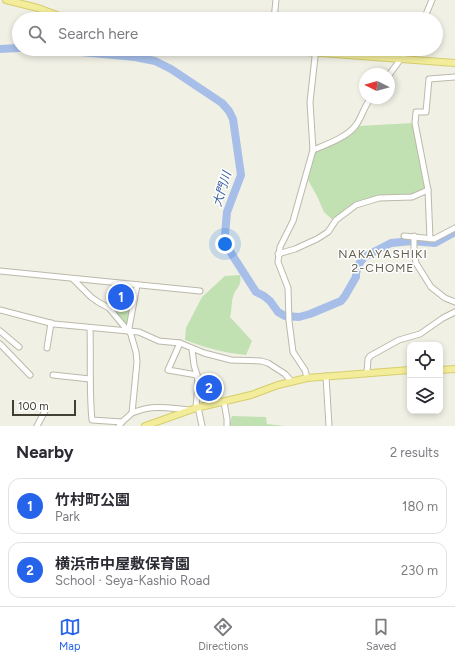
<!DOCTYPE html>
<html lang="en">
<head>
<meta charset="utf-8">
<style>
  body { margin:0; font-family:Figtree,"Noto Sans JP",sans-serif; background:#f2f2f3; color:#2b2b33 }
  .controls { position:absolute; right:12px; bottom:12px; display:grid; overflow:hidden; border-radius:8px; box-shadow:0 2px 6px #0003 }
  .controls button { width:36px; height:36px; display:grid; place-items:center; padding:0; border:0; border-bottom:1px solid #e1e1e2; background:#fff; color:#2b2b33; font:20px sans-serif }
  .compass { position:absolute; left:359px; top:68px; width:36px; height:36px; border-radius:50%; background:#fff; box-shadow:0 2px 6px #0003; rotate:275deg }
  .scale { position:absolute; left:12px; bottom:10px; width:64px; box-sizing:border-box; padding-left:4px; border:2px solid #424035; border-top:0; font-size:11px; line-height:14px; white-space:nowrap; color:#424035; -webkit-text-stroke:3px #fff; paint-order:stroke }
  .you { position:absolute; left:225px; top:244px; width:14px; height:14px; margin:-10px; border:3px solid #fff; border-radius:50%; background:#1a73e8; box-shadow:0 0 0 6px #1a73e833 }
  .badge { display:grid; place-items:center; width:26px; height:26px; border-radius:50%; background:#2563eb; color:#fff; font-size:13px; font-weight:700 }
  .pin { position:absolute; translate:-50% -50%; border:2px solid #fff; box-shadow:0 1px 4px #0006 }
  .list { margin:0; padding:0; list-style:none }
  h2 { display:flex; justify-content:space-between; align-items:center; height:52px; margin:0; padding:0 16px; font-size:17px }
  h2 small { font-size:13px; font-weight:400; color:#7c7c81 }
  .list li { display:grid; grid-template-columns:26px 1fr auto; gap:12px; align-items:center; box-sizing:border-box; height:56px; margin:0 8px 8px; padding:0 8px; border:1px solid #e1e1e2; border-radius:12px }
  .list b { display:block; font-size:15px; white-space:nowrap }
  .list p { margin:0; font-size:13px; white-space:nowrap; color:#7c7c81 }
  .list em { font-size:13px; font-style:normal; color:#7c7c81 }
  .icon { flex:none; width:22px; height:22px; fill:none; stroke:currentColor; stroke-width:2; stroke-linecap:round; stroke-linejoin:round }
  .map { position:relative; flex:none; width:455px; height:426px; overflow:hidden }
  .search { position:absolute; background:#fff; box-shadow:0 2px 6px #0003; left:12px; right:12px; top:12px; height:44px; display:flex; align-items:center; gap:10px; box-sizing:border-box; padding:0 14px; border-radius:22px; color:#7c7c81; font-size:15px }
  .sheet { height:180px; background:#fff }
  nav { display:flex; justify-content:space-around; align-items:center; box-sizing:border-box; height:56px; border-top:1px solid #e1e1e2; background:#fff; font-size:11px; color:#7c7c81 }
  nav a { display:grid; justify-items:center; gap:2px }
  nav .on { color:#2563eb }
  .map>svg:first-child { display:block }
  .green { fill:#c1e1b2 }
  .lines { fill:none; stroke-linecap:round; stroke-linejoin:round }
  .river { stroke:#a7bfe8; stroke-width:8 }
  .minor-casing { stroke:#bbb9a9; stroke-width:7 }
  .major-casing { stroke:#d6ce6d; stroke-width:8 }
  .minor { stroke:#fff; stroke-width:5 }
  .major { stroke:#f3ed9b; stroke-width:6 }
  .labels { text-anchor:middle; stroke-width:3; stroke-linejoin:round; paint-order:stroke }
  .water-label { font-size:12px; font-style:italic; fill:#3a60a2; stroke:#fff }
  .neighbourhood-label { font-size:12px; letter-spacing:1px; fill:#64604e; stroke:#fff }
</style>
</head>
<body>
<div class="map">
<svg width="455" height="426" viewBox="0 0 455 426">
  <rect width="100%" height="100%" fill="#f0f0e5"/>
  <g class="green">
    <polygon points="413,123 422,173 426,190 419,196 396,195 363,205 351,210 334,221 324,212 317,196 308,180 315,151 359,126"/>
    <path d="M240,275c2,12 -4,12 -7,22 -2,6 -1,14 -3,20l22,24 -6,14c-21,-2 -40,-7 -61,-15l1,-12 16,-31 23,-21z"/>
    <polygon points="113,286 132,288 128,326 109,306"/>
    <polygon points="232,416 266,417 267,424 285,426 229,426"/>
  </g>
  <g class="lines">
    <g class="river">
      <polyline points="0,49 19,48"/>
      <polyline points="48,49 135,57 155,61 171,69 222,103 229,111 233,119 241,175 227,212 225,235 231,253 256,292 264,296 270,301 278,312 285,316 299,317 310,314 341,301 345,296 356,277 356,273 359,264 364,257 391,243 412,241 435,243 455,232"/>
    </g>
    <defs>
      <g id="minor">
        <polyline points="274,19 276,0"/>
        <polyline points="424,19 432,0"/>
        <polyline points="389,75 408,49"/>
        <path d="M313,150c12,-5 35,-13 43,-25 6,-8 8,-19 15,-27"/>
        <polyline points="404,236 434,239 455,228"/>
        <polyline points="414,236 414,251 416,263 431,287 445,298 455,302"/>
        <polyline points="430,239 428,190 415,123 416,112 426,112 429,79 455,77"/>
        <polyline points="278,254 295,249 317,239 328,232 336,220 356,205 379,198 412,197 428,190"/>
        <polyline points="0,271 200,291"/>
        <polyline points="73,279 91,297 98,302 109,308 128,331"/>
        <polyline points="0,310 54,324 139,332 159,341 180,343 204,353 231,360 261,361 268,363 285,374 291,381"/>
        <path d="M90,328c1,31 -1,62 2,92l30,2"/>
        <polyline points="0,331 19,347"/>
        <polyline points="180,343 168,370 197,375"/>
        <polyline points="0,344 30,375"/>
        <polyline points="47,348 51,323"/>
        <polyline points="192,349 194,365 197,375 198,383 196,408"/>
        <polyline points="367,372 368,359 370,356 399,340 420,334 443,318 455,312"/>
        <polyline points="53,375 90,379"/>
        <polyline points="326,376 329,426"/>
        <polyline points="307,378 305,370 293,352 289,321 288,288 278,262 280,247 293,221 313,150 310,102 315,57 314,49"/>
        <polyline points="224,402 227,419 227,426"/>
        <polyline points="198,407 202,426"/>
        <path d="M132,413c21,-9 35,-5 57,-3"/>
        <polyline points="37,426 45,411"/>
        <polyline points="119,426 122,422 132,413 137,362 136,352 129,328 137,285"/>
      </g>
      <g id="major">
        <polyline points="6,0 38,8 67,19"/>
        <polyline points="267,49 455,63"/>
        <polyline points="440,370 455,369"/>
        <polyline points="145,426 196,408 251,395 278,385 307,378 410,370"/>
      </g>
    </defs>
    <use href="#minor" class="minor-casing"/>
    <use href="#major" class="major-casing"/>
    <use href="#minor" class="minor"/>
    <use href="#major" class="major"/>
  </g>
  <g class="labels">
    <g class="water-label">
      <text transform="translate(222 189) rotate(-73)" y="4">大門川</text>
    </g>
    <g class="neighbourhood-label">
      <text x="383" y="258">NAKAYASHIKI<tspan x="383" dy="14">2-CHOME</tspan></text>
    </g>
  </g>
</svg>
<div class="controls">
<button><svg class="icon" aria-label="locate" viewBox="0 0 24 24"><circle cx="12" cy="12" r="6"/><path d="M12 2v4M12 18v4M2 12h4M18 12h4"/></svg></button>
<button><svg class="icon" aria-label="layers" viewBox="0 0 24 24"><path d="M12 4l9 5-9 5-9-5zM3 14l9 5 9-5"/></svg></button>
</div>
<svg class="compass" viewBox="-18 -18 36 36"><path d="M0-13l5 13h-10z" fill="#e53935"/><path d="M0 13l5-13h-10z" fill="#7c7c81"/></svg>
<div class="scale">100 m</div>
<div class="you"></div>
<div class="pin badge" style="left:121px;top:297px">1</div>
<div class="pin badge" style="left:209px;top:388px">2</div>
<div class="search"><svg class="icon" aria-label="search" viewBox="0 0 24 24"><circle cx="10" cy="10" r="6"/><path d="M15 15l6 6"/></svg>Search here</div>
</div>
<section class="sheet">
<h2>Nearby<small>2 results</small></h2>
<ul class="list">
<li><span class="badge">1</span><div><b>竹村町公園</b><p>Park</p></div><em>180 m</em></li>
<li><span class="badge">2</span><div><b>横浜市中屋敷保育園</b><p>School · Seya-Kashio Road</p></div><em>230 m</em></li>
</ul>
</section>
<nav>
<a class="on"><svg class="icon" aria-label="map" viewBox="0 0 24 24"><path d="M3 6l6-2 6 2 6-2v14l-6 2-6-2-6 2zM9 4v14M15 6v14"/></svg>Map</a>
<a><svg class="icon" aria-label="directions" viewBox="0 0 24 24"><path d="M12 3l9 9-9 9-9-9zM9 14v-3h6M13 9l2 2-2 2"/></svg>Directions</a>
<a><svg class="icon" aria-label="saved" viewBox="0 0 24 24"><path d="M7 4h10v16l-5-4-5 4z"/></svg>Saved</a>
</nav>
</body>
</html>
